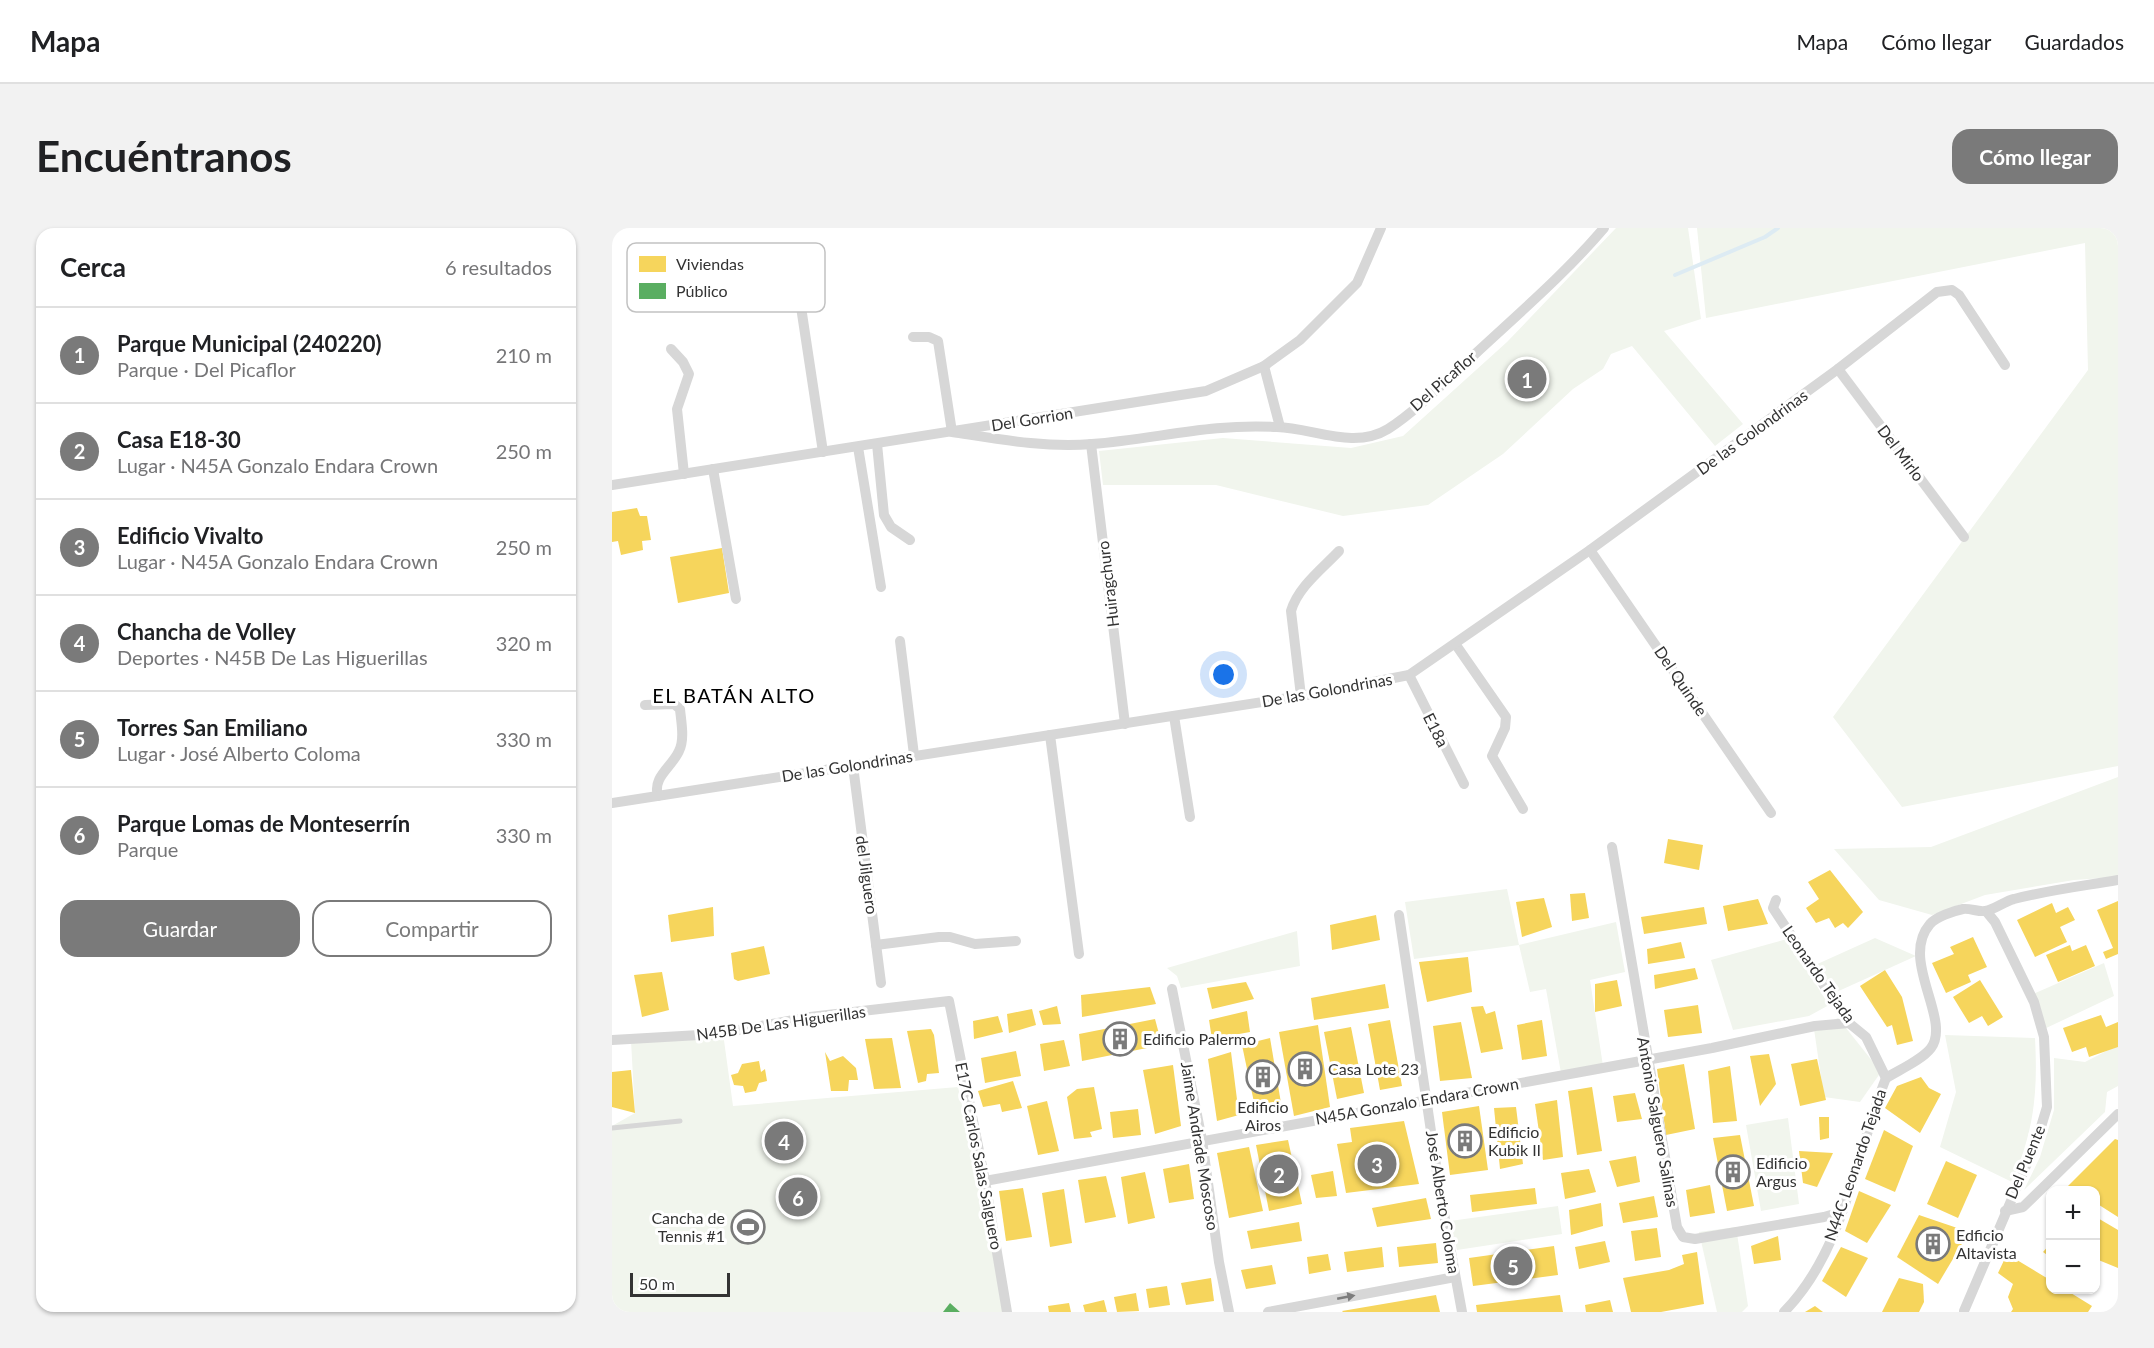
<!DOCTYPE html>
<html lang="es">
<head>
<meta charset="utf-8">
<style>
  body { margin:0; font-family:Lato,sans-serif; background:#f2f2f2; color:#202124 }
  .controls { position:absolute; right:18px; bottom:18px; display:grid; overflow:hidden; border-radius:12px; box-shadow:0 2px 4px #0004 }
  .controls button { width:54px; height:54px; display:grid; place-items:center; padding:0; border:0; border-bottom:2px solid #e0e0e0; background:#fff; color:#202124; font:30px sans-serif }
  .scale { position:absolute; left:18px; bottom:15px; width:100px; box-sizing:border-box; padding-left:6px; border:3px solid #333; border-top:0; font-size:16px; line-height:21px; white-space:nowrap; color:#333; -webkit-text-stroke:4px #fff; paint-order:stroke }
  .you { position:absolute; left:612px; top:447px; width:21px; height:21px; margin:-15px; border:4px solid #fff; border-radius:50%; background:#1a73e8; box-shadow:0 0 0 9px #1a73e833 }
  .badge { display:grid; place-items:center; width:39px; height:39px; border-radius:50%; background:#7a7a7a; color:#fff; font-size:20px; font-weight:700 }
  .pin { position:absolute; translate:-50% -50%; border:3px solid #fff; box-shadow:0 2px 6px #0006 }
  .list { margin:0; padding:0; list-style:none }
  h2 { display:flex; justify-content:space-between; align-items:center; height:78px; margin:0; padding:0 24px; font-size:26px }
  h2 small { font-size:20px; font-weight:400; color:#757577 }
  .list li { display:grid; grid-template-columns:39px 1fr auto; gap:18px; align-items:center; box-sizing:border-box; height:96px; padding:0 24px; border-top:2px solid #e0e0e0 }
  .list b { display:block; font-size:22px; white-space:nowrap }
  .list p { margin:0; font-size:20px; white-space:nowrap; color:#757577 }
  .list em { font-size:20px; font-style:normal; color:#757577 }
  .actions { display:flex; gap:12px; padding:18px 24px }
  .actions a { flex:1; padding:14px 0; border:2px solid #7a7a7a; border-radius:18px; text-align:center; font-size:21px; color:#7a7a7a }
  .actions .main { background:#7a7a7a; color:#fff }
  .map { position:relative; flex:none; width:1506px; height:1084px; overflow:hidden; border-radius:18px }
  header { display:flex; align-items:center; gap:36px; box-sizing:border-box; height:84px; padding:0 30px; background:#fff; border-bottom:2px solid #e0e0e0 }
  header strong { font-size:28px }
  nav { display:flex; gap:33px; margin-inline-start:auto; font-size:21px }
  .intro { display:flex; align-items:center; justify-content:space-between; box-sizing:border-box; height:144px; padding:0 36px }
  h1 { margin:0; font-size:42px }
  .button { padding:15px 27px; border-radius:18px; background:#7a7a7a; color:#fff; font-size:21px; font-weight:700 }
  main { display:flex; gap:36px; padding:0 36px }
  aside { flex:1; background:#fff; border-radius:18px; box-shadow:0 2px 4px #0004 }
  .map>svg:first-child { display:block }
  .green { fill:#f1f5ed }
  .homes { fill:#f6d55c }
  .public { fill:#5aae61 }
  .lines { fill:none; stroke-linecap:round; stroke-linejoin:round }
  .stream { stroke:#ddebf3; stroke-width:4 }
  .lane { stroke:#d7d7d7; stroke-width:5 }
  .street { stroke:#d7d7d7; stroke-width:10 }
  .oneway { fill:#7d7d7d }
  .labels { text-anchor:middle; stroke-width:6; stroke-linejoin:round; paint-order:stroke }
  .street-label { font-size:16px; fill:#333; stroke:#fff }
  .poi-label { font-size:16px; fill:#333; stroke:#fff; text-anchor:start }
  .quarter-label { font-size:20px; letter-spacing:1.5px; fill:#000; stroke:#fff }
  .key { fill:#fff; stroke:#c2c2c2; stroke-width:1.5 }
  .key-label { font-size:16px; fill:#333 }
</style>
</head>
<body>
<header>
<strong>Mapa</strong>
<nav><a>Mapa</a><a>Cómo llegar</a><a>Guardados</a></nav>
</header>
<div class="intro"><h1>Encuéntranos</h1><a class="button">Cómo llegar</a></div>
<main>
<aside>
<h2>Cerca<small>6 resultados</small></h2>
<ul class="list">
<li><span class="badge">1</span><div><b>Parque Municipal (240220)</b><p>Parque · Del Picaflor</p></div><em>210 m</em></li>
<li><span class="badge">2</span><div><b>Casa E18-30</b><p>Lugar · N45A Gonzalo Endara Crown</p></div><em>250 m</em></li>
<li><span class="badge">3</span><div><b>Edificio Vivalto</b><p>Lugar · N45A Gonzalo Endara Crown</p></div><em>250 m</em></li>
<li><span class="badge">4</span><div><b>Chancha de Volley</b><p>Deportes · N45B De Las Higuerillas</p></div><em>320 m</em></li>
<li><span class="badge">5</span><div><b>Torres San Emiliano</b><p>Lugar · José Alberto Coloma</p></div><em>330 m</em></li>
<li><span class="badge">6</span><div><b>Parque Lomas de Monteserrín</b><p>Parque</p></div><em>330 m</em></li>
</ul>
<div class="actions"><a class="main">Guardar</a><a>Compartir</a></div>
</aside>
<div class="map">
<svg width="1506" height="1084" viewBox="0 0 1506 1084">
  <rect width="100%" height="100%" fill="#fff"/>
  <g class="green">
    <polygon points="1004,0 1076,0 1089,91 1052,103 1131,196 1103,218 1020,118 999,126 991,141 961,161 891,226 816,277 731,288 604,257 491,257 487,223 611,210 739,220 791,208 895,114"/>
    <polygon points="1085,0 1506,0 1506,538 1290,579 1221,489 1476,142 1473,15 1094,90"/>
    <polygon points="1506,549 1506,649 1462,652 1373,667 1320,687 1267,672 1222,621 1319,619"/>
    <polygon points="895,661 907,717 1004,694 1013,744 978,752 991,838 949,845 934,761 918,764 907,717 802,731 793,674"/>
    <polygon points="685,703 688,738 569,760 565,748 555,740"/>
    <polygon points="1263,710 1304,728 1220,766 1201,738"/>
    <polygon points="1175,711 1217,777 1197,788 1121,802 1099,732"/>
    <polygon points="1492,735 1502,768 1430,802 1419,767"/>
    <polygon points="1226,790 1269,844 1248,874 1212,869 1202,801"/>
    <polygon points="111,805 121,878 346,859 395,1084 0,1084 0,898 23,885 19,813"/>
    <path d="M1333,807l90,3c3,56 -1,92 -23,144l-72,-35 16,-55z"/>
    <polygon points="1506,817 1506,858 1495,864 1493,884 1412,962 1428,929 1442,882 1442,830 1473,834"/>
    <polygon points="1176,890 1187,976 1149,983 1134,897"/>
    <polygon points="946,978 950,1006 845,1022 838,993"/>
    <polygon points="1124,999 1136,1078 1130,1084 1105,1084 1087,1004"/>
  </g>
  <g class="homes">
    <polygon points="25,280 28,288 35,288 39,312 30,313 31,322 9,327 6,313 0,314 0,284"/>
    <polygon points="110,320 117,365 66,375 58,329"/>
    <polygon points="1056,611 1091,617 1087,642 1052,635"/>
    <polygon points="1218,642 1251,684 1236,700 1231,695 1223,700 1217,690 1204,695 1194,680 1207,671 1196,654"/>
    <polygon points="973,665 977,690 960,693 958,666"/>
    <polygon points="932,670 940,699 910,709 904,674"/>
    <polygon points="1146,671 1156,696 1116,703 1111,678"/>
    <polygon points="1506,673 1506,726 1494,731 1491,724 1501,720 1485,682"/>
    <polygon points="1440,675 1444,685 1456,679 1463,692 1448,699 1455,714 1423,729 1405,692"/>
    <polygon points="101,679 102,708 59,714 56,687"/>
    <polygon points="1092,679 1095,696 1032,706 1029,689"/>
    <polygon points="764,687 768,712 720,722 718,697"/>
    <polygon points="1361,709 1375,739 1356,747 1359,754 1334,765 1320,735 1342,726 1338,719"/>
    <polygon points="1069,714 1073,730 1036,736 1035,721"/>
    <polygon points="1458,717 1460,723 1474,717 1483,738 1446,754 1434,727"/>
    <polygon points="152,718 158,746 126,753 122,751 119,725"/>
    <polygon points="856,729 860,764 815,774 807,734"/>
    <polygon points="1083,740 1086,751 1043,761 1042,747"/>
    <polygon points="1273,742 1290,769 1301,813 1285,817 1280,797 1275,799 1248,758"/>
    <polygon points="50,744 57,782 30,789 22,747"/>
    <polygon points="1005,752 1010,778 983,784 983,756"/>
    <polygon points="1368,752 1391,789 1376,798 1370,788 1357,795 1341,769"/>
    <polygon points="634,754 642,771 600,781 595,760"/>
    <polygon points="773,756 777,780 702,792 699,770"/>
    <polygon points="538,759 544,776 470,789 469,767"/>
    <polygon points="1086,777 1090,805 1056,809 1052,782"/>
    <polygon points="445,778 449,796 431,797 427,783"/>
    <polygon points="871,778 874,786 883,783 891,821 869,825 859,779"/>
    <polygon points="420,781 424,797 397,805 395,786"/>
    <polygon points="635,783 638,804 600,811 597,792"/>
    <polygon points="1489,787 1494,799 1506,794 1506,819 1477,829 1474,819 1460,824 1451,800"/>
    <polygon points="386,788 391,804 362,811 361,793"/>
    <polygon points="543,791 550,817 470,833 467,806"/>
    <polygon points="778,792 790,858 768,862 756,796"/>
    <polygon points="930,792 935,828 910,832 905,797"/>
    <polygon points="849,794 860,850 828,853 821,798"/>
    <polygon points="706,797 718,879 682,888 667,804"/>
    <polygon points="739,799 752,865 725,871 712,804"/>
    <polygon points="319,801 322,807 327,845 315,846 314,853 306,855 295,803"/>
    <polygon points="280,810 289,860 262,861 253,811"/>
    <polygon points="658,810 670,881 644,884 630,817"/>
    <polygon points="452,812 458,838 432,843 428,816"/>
    <polygon points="404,823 409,848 373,855 369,830"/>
    <polygon points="213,824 218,833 231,828 244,840 246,852 237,852 236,863 219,863"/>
    <polygon points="619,824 627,887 605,893 596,831"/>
    <polygon points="1157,826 1164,856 1148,878 1138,828"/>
    <polygon points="1205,831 1214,872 1188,878 1179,836"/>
    <polygon points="147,833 149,844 153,841 155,853 147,855 144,863 133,865 131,858 122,857 119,847 126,845 130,836"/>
    <polygon points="1072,836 1083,901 1054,907 1045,841"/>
    <polygon points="561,837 569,898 543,906 531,842"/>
    <polygon points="1118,838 1125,893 1101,895 1096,843"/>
    <polygon points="19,842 23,885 0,879 0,844"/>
    <polygon points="1309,849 1317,860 1329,866 1308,905 1273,880 1285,858"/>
    <polygon points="401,853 410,880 390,884 388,876 371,879 366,863"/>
    <polygon points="482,859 490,901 478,904 480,909 462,911 455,869 465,861"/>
    <polygon points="980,859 990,923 965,927 956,863"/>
    <polygon points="1023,865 1030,891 1005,894 1001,868"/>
    <polygon points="945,872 951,929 931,932 923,876"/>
    <polygon points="435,873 447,923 426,927 415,878"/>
    <polygon points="867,878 876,942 838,947 830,884"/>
    <polygon points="904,879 911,936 888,941 882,880"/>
    <polygon points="526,881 529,907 501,910 498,884"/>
    <polygon points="1207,889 1217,889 1217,910 1208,912"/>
    <polygon points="792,893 807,956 734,965 725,916 740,914 738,900"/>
    <polygon points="1272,902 1301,918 1283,964 1253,951"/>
    <polygon points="1128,907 1142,978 1115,983 1101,910"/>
    <polygon points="1503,911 1506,912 1506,989 1484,975 1484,962 1463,962 1456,958"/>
    <polygon points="676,912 690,976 657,983 644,917"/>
    <polygon points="637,919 651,983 617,990 605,925"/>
    <polygon points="1187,923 1221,925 1205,959 1191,955"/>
    <polygon points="1024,928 1028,954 1005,959 997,933"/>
    <polygon points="1334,933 1365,947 1346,990 1315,976"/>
    <polygon points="577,936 582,971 557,975 551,941"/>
    <polygon points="977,941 984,964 953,971 949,945"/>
    <polygon points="721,943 725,968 704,970 699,947"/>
    <polygon points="533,944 543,990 516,996 509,949"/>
    <polygon points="494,948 504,989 473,995 466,952"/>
    <polygon points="1098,957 1103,985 1078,989 1074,962"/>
    <polygon points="411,960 420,1009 394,1013 387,963"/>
    <polygon points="923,960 925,976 860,984 858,967"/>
    <polygon points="452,961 460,1015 438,1019 430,965"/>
    <polygon points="1247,963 1279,977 1255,1015 1233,1003"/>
    <polygon points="1042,968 1046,989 1011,995 1007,975"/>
    <polygon points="814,970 819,991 765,999 760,980"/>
    <polygon points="989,975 991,998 959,1007 957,982"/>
    <polygon points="1307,987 1357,1004 1326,1056 1285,1029"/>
    <polygon points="1484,989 1506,1002 1506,1040 1484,1031"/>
    <polygon points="687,994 690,1013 639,1021 635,1003"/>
    <polygon points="1045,1000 1049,1029 1023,1033 1019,1003"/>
    <polygon points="1166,1008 1169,1032 1142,1036 1139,1018"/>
    <polygon points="993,1013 998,1034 967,1041 963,1019"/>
    <polygon points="824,1015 826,1035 787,1039 785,1019"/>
    <polygon points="1438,1016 1438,1029 1431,1024"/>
    <polygon points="942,1018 946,1047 861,1058 857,1030"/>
    <polygon points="770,1019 772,1039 735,1044 732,1024"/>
    <polygon points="1229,1019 1256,1030 1234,1069 1210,1053"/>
    <polygon points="1085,1024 1092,1076 1049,1084 1019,1084 1011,1050 1057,1042 1072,1036 1070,1027"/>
    <polygon points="716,1026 719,1042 697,1046 695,1029"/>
    <polygon points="1395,1026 1438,1052 1438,1062 1454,1062 1480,1078 1476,1084 1399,1084 1401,1081 1396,1069 1401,1056 1386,1045"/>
    <polygon points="660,1037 664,1056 634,1061 629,1042"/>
    <polygon points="599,1050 602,1073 574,1077 569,1055"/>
    <polygon points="1287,1050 1311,1056 1312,1074 1307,1084 1270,1084"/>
    <polygon points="555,1058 558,1077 537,1080 534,1061"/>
    <polygon points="524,1065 527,1083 505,1084 502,1069"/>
    <polygon points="824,1067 828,1084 731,1084 730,1083"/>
    <polygon points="948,1067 951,1084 865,1084 864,1077"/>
    <polygon points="492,1072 495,1084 473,1084 471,1077"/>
    <polygon points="998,1072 1001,1084 974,1084 973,1077"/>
    <polygon points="457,1075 459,1084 437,1084 436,1078"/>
    <polygon points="1203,1078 1211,1084 1193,1084"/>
  </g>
  <polygon class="public" points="338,1075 348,1084 331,1084"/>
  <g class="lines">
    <polyline class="stream" points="1063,47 1153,9 1166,0"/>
    <polyline class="lane" points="0,900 68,893"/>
    <g class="street">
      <polyline points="189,79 211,224"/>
      <path d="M301,109h16l9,4 14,91c46,7 93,16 140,12 65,-5 118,-21 185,-17 36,1 77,23 111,2 26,-16 62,-52 86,-74 44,-41 91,-81 130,-127"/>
      <polyline points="59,121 71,134 77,146 65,181 72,246"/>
      <polyline points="652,138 668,199"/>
      <polyline points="1226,141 1352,309"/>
      <polyline points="265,216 272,287 279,299 298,312"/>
      <polyline points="479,216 513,496"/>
      <polyline points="246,219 269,359"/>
      <polyline points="101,241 124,371"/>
      <polyline points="0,257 594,163 652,138 688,112 745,55 769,0"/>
      <polyline points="978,322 1159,585"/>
      <polyline points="288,413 302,527"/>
      <polyline points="844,417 894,489 893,500 880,528 911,581"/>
      <polyline points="797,447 852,556"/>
      <path d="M689,468l-10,-85c7,-24 31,-42 48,-60"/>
      <path d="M33,477l29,-1 6,5c1,12 5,30 -1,42 -7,16 -27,26 -21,45"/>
      <polyline points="562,488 578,589"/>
      <polyline points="438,507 467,726"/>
      <polyline points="241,538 269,755"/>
      <polyline points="0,575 689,468 797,447 978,322 1226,141 1325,64 1340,62 1347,67 1393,137"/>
      <polyline points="1000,619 1065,999 1071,1009 1083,1011 1212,989 1229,984"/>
      <polyline points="1164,672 1161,680 1237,795 1254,809 1274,850"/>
      <polyline points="787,687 828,964 850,1084"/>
      <polyline points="264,717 327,709 338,709 363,716 404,713"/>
      <polyline points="560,761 590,912 607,1034 617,1084"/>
      <polyline points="0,812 105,806 198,789 337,773 373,953 395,1084"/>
      <path d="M1274,850c13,-8 36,-18 45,-30 21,-29 -32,-88 -1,-124 6,-7 23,-13 33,-15 7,-1 15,3 22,2 9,-1 20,-10 29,-12 35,-9 69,-13 104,-19"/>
      <polyline points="373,953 1100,820 1203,798 1237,795"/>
      <polyline points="1393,983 1411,979 1506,886"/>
      <polyline points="1352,1083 1425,912 1435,879 1432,809 1422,774 1383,694 1374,683"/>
      <polyline points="656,1084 843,1049"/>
      <path d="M1172,1084c61,-62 71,-156 102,-234"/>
    </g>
  </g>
  <defs><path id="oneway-solid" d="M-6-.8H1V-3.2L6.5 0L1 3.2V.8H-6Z" transform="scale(1.5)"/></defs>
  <use class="oneway" href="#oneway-solid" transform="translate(734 1069) rotate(-11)"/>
  <defs>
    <symbol id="building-ring" viewBox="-11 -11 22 22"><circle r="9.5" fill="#fff" stroke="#7a7a7a" stroke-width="1.5"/><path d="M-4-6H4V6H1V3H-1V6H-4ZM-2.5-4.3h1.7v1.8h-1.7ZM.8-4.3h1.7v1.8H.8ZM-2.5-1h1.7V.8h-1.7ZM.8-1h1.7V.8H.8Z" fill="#7a7a7a"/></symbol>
    <symbol id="stadium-ring" viewBox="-11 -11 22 22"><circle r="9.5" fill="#fff" stroke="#7a7a7a" stroke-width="1.5"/><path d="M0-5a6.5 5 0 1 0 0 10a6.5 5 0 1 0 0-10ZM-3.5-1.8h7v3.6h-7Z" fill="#7a7a7a"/></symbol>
  </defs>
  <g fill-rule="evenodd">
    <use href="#building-ring" x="489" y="792" width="38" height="38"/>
    <use href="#building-ring" x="674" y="822" width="38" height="38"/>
    <use href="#building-ring" x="632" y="830" width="38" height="38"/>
    <use href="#building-ring" x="834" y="894" width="38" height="38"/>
    <use href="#building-ring" x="1102" y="925" width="38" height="38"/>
    <use href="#stadium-ring" x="117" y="980" width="38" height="38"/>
    <use href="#building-ring" x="1302" y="997" width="38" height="38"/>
  </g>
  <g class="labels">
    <g class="street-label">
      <text transform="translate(831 153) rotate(-41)" y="6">Del Picaflor</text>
      <text transform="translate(420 191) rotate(-9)" y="6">Del Gorrion</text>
      <text transform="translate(1140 204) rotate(-36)" y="6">De las Golondrinas</text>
      <text transform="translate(1289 225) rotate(53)" y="6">Del Mirlo</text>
      <text transform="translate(496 356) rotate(-97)" y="6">Huiragchuro</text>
      <text transform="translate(1069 453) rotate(56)" y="6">Del Quinde</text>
      <text transform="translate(715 462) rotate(-10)" y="6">De las Golondrinas</text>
      <text transform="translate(824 502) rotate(63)" y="6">E18a</text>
      <text transform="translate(235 538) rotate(-9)" y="6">De las Golondrinas</text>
      <text transform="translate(255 647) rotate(82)" y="6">del Jilguero</text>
      <text transform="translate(1207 746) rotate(55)" y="6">Leonardo Tejada</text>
      <text transform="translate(169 795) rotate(-8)" y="6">N45B De Las Higuerillas</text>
      <text transform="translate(805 873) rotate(-10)" y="6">N45A Gonzalo Endara Crown</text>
      <text transform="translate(1046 894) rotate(80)" y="6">Antonio Salguero Salinas</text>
      <text transform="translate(588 918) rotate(81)" y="6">Jaime Andrade Moscoso</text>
      <text transform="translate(367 928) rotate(79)" y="6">E17C Carlos Salas Salguero</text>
      <text transform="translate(1413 934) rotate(-67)" y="6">Del Puente</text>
      <text transform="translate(1243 937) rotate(-71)" y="6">N44C Leonardo Tejada</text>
      <text transform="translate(831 974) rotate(81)" y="6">José Alberto Coloma</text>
    </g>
    <g class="poi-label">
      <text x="531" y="817">Edificio Palermo</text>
      <text x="716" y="847">Casa Lote 23</text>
      <text x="651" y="885" text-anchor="middle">Edificio<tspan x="651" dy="18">Airos</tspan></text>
      <text x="876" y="910">Edificio<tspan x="876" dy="18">Kubik II</tspan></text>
      <text x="1144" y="941">Edificio<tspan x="1144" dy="18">Argus</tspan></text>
      <text x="113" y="996" text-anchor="end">Cancha de<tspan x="113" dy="18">Tennis #1</tspan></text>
      <text x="1344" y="1013">Edficio<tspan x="1344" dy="18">Altavista</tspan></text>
    </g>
    <g class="quarter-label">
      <text x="122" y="475">EL BATÁN ALTO</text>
    </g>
  </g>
  <rect x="15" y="15" width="198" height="69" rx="9" class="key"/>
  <rect x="27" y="28" width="27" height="16" fill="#f6d55c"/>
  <rect x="27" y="55" width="27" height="16" fill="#5aae61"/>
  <g class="key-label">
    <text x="64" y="42">Viviendas</text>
    <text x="64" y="69">Público</text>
  </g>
</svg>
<div class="controls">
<button>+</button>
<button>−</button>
</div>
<div class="scale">50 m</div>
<div class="you"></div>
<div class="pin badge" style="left:915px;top:151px">1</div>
<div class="pin badge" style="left:667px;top:946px">2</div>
<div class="pin badge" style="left:765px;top:936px">3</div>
<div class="pin badge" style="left:172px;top:913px">4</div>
<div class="pin badge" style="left:901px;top:1038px">5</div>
<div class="pin badge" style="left:186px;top:969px">6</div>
</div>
</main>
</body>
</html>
